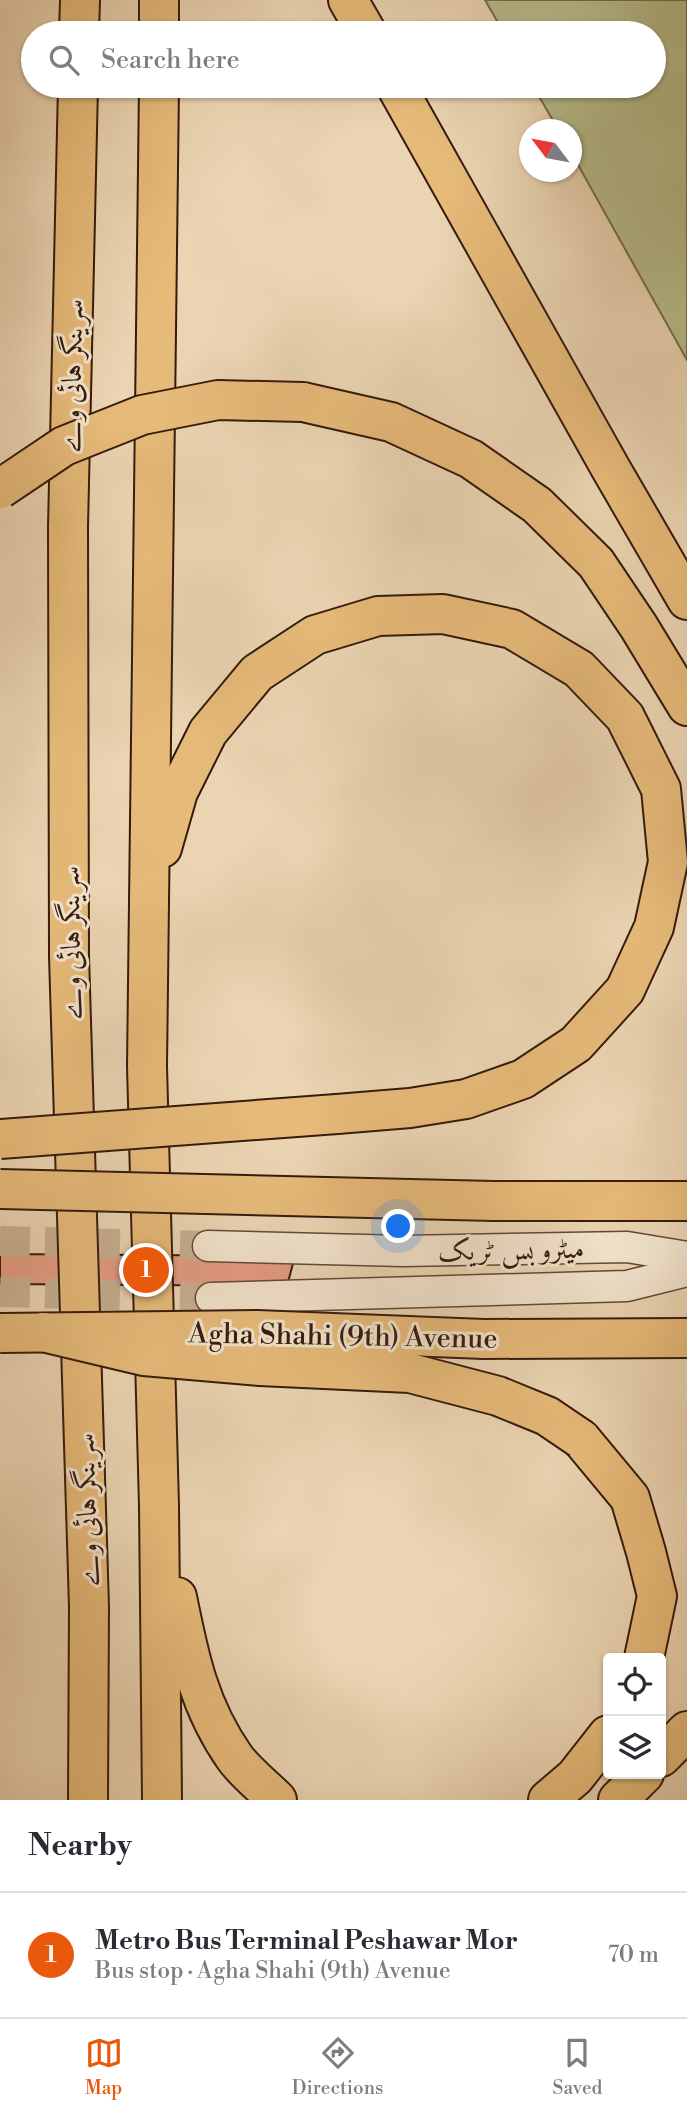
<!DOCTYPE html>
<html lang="en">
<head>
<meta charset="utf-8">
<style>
  body { margin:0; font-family:"Libre Bodoni",Amiri,serif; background:#f2f2f3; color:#2b2b33 }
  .controls { position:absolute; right:21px; bottom:21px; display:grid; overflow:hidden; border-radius:7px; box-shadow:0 2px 5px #0004 }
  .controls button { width:63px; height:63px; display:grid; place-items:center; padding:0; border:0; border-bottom:2px solid #e1e1e2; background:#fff; color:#2b2b33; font:35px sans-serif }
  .compass { position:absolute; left:519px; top:119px; width:63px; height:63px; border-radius:50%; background:#fff; box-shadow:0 2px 5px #0004; rotate:302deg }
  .you { position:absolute; left:399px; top:1227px; width:24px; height:24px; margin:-18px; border:5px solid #fff; border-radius:50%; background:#1a73e8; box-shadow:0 0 0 10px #1a73e833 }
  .badge { display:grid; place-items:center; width:46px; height:46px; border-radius:50%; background:#ea580c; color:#fff; font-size:23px; font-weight:700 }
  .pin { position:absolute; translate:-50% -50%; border:4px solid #fff; box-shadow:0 2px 7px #0006 }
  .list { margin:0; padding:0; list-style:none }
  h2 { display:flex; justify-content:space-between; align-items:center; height:91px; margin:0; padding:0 28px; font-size:30px }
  h2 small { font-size:23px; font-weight:400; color:#7c7c81 }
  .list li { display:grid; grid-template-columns:46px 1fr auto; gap:21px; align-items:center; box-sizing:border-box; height:126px; padding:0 28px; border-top:2px solid #e1e1e2 }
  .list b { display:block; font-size:26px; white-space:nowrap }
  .list p { margin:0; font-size:23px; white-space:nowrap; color:#7c7c81 }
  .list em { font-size:23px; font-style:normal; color:#7c7c81 }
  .icon { flex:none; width:38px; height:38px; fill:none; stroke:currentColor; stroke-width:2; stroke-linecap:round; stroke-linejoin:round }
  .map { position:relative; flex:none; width:687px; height:1800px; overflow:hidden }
  .search { position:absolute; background:#fff; box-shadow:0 2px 5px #0004; left:21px; right:21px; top:21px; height:77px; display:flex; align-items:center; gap:18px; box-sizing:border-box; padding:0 24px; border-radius:38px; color:#7c7c81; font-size:26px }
  .sheet { height:217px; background:#fff }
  nav { display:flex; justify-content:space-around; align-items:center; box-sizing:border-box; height:98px; border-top:2px solid #e1e1e2; background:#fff; font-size:19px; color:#7c7c81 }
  nav a { display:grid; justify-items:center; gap:4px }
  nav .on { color:#ea580c }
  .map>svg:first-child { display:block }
  .green { fill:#b7bd8c; stroke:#766c4c; stroke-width:2 }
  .building { fill:#e59c82; stroke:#351a0d; stroke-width:2 }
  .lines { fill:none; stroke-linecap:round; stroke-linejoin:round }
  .minor-tunnel { stroke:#c7af91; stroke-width:30; stroke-dasharray:30 15; stroke-linecap:butt }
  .minor-casing { stroke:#624836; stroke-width:33 }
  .major-casing { stroke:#351a0d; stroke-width:42 }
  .highway-casing { stroke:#351a0d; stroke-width:42 }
  .minor { stroke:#f2e3cd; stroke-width:30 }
  .major { stroke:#e6ba79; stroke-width:38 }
  .highway { stroke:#e6ba79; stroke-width:38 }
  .major-bridge-casing { stroke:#351a0d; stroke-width:42; stroke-linecap:butt }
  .highway-bridge-casing { stroke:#351a0d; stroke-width:42; stroke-linecap:butt }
  .major-bridge { stroke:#e6ba79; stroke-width:38 }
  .highway-bridge { stroke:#e6ba79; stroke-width:38 }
  .labels { text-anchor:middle; stroke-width:6; stroke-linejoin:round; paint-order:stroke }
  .street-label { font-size:28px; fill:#351a0d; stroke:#f2e3cd }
</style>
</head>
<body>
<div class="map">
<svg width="687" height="1800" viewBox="0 0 687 1800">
  <rect width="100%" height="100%" fill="#ebd4b2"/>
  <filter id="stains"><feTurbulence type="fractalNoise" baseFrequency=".00286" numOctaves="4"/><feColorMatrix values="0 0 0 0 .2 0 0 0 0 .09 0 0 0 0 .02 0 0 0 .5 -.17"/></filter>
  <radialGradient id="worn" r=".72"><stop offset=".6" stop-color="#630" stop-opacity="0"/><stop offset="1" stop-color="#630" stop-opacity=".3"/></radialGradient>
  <polygon class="green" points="485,0 687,0 687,360 572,154 572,130 558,129 533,86 654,86 654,33 504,33"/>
  <polygon class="building" points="0,1254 295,1256 287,1286 0,1284"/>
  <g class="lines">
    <g class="minor-tunnel">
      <polyline points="0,1241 208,1246"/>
      <polyline points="0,1292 211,1298"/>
    </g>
    <defs>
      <g id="minor">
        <polyline points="208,1246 403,1251 627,1247 687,1257"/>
        <polyline points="211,1298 627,1286 687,1271"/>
      </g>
      <g id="major">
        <polyline points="494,1201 687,1201"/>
        <polyline points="484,1339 687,1338"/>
      </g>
      <g id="highway">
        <polyline points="348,0 367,33"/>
        <polyline points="79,33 80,0"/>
        <polyline points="159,33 159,0"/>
        <polyline points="78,86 68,527 69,956 89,1607 88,1800"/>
        <polyline points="159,86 147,1066 159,1506 162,1800"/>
        <polyline points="396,86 611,469 687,600"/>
        <polyline points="303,402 391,422 471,459 537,505 596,563 639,627 687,706"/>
        <polyline points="162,848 178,792 208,732 257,673 315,635 378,616 443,614 512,629 579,669 625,717 661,789 668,862 654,927 625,990 576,1044 523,1079 466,1099 410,1108 337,1114"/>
        <polyline points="581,1439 630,1498 646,1552 657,1596 644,1658"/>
        <path d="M177,1597c12,60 22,110 58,161 11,15 29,29 42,42"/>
        <polyline points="661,1757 687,1731"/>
        <polyline points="548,1800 575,1777 608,1735"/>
        <polyline points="618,1800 644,1774"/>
      </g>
    </defs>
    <use href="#minor" class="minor-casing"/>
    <use href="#major" class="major-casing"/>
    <use href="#highway" class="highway-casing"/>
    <use href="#minor" class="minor"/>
    <use href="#major" class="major"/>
    <use href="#highway" class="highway"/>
    <defs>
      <g id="major-bridge">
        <polyline points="0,1189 494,1201"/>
        <polyline points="0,1333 257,1330 484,1339"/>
      </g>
      <g id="highway-bridge">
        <polyline points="0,489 64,446 142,415 218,400 303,402"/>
        <polyline points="0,1139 337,1114"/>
        <polyline points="43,1332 144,1356 260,1366 410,1373 498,1396 547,1416 581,1439"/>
      </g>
    </defs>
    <use href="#major-bridge" class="major-bridge-casing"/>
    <use href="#highway-bridge" class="highway-bridge-casing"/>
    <use href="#major-bridge" class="major-bridge"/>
    <use href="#highway-bridge" class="highway-bridge"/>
  </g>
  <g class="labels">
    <g class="street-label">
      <text transform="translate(71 376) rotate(-89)" y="10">سرینگر ہائی وے</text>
      <text transform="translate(70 943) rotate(-91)" y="10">سرینگر ہائی وے</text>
      <text transform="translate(511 1249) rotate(-1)" y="10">میٹرو بس ٹریک</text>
      <text transform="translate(343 1335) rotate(1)" y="10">Agha Shahi (9th) Avenue</text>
      <text transform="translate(86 1510) rotate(-92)" y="10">سرینگر ہائی وے</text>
    </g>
  </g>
  <rect width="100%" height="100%" filter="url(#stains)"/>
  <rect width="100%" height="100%" fill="url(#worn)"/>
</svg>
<div class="controls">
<button><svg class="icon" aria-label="locate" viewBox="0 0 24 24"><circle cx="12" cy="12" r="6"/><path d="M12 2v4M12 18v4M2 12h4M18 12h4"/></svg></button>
<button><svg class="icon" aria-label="layers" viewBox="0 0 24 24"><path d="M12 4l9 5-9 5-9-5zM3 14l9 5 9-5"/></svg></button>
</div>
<svg class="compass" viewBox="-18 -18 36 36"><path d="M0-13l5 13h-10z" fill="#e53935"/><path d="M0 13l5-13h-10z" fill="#7c7c81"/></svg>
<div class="you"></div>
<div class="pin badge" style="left:146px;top:1270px">1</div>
<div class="search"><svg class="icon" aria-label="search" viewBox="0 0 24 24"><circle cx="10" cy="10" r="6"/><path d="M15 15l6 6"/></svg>Search here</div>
</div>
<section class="sheet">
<h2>Nearby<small></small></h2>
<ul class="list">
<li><span class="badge">1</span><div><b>Metro Bus Terminal Peshawar Mor</b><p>Bus stop · Agha Shahi (9th) Avenue</p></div><em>70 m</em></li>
</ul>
</section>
<nav>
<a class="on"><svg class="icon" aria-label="map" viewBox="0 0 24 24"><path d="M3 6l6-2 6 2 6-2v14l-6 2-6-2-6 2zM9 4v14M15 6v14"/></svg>Map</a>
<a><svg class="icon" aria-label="directions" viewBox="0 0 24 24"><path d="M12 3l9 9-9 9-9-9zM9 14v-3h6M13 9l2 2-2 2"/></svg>Directions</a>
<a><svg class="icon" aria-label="saved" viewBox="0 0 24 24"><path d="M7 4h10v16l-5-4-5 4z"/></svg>Saved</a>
</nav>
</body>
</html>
